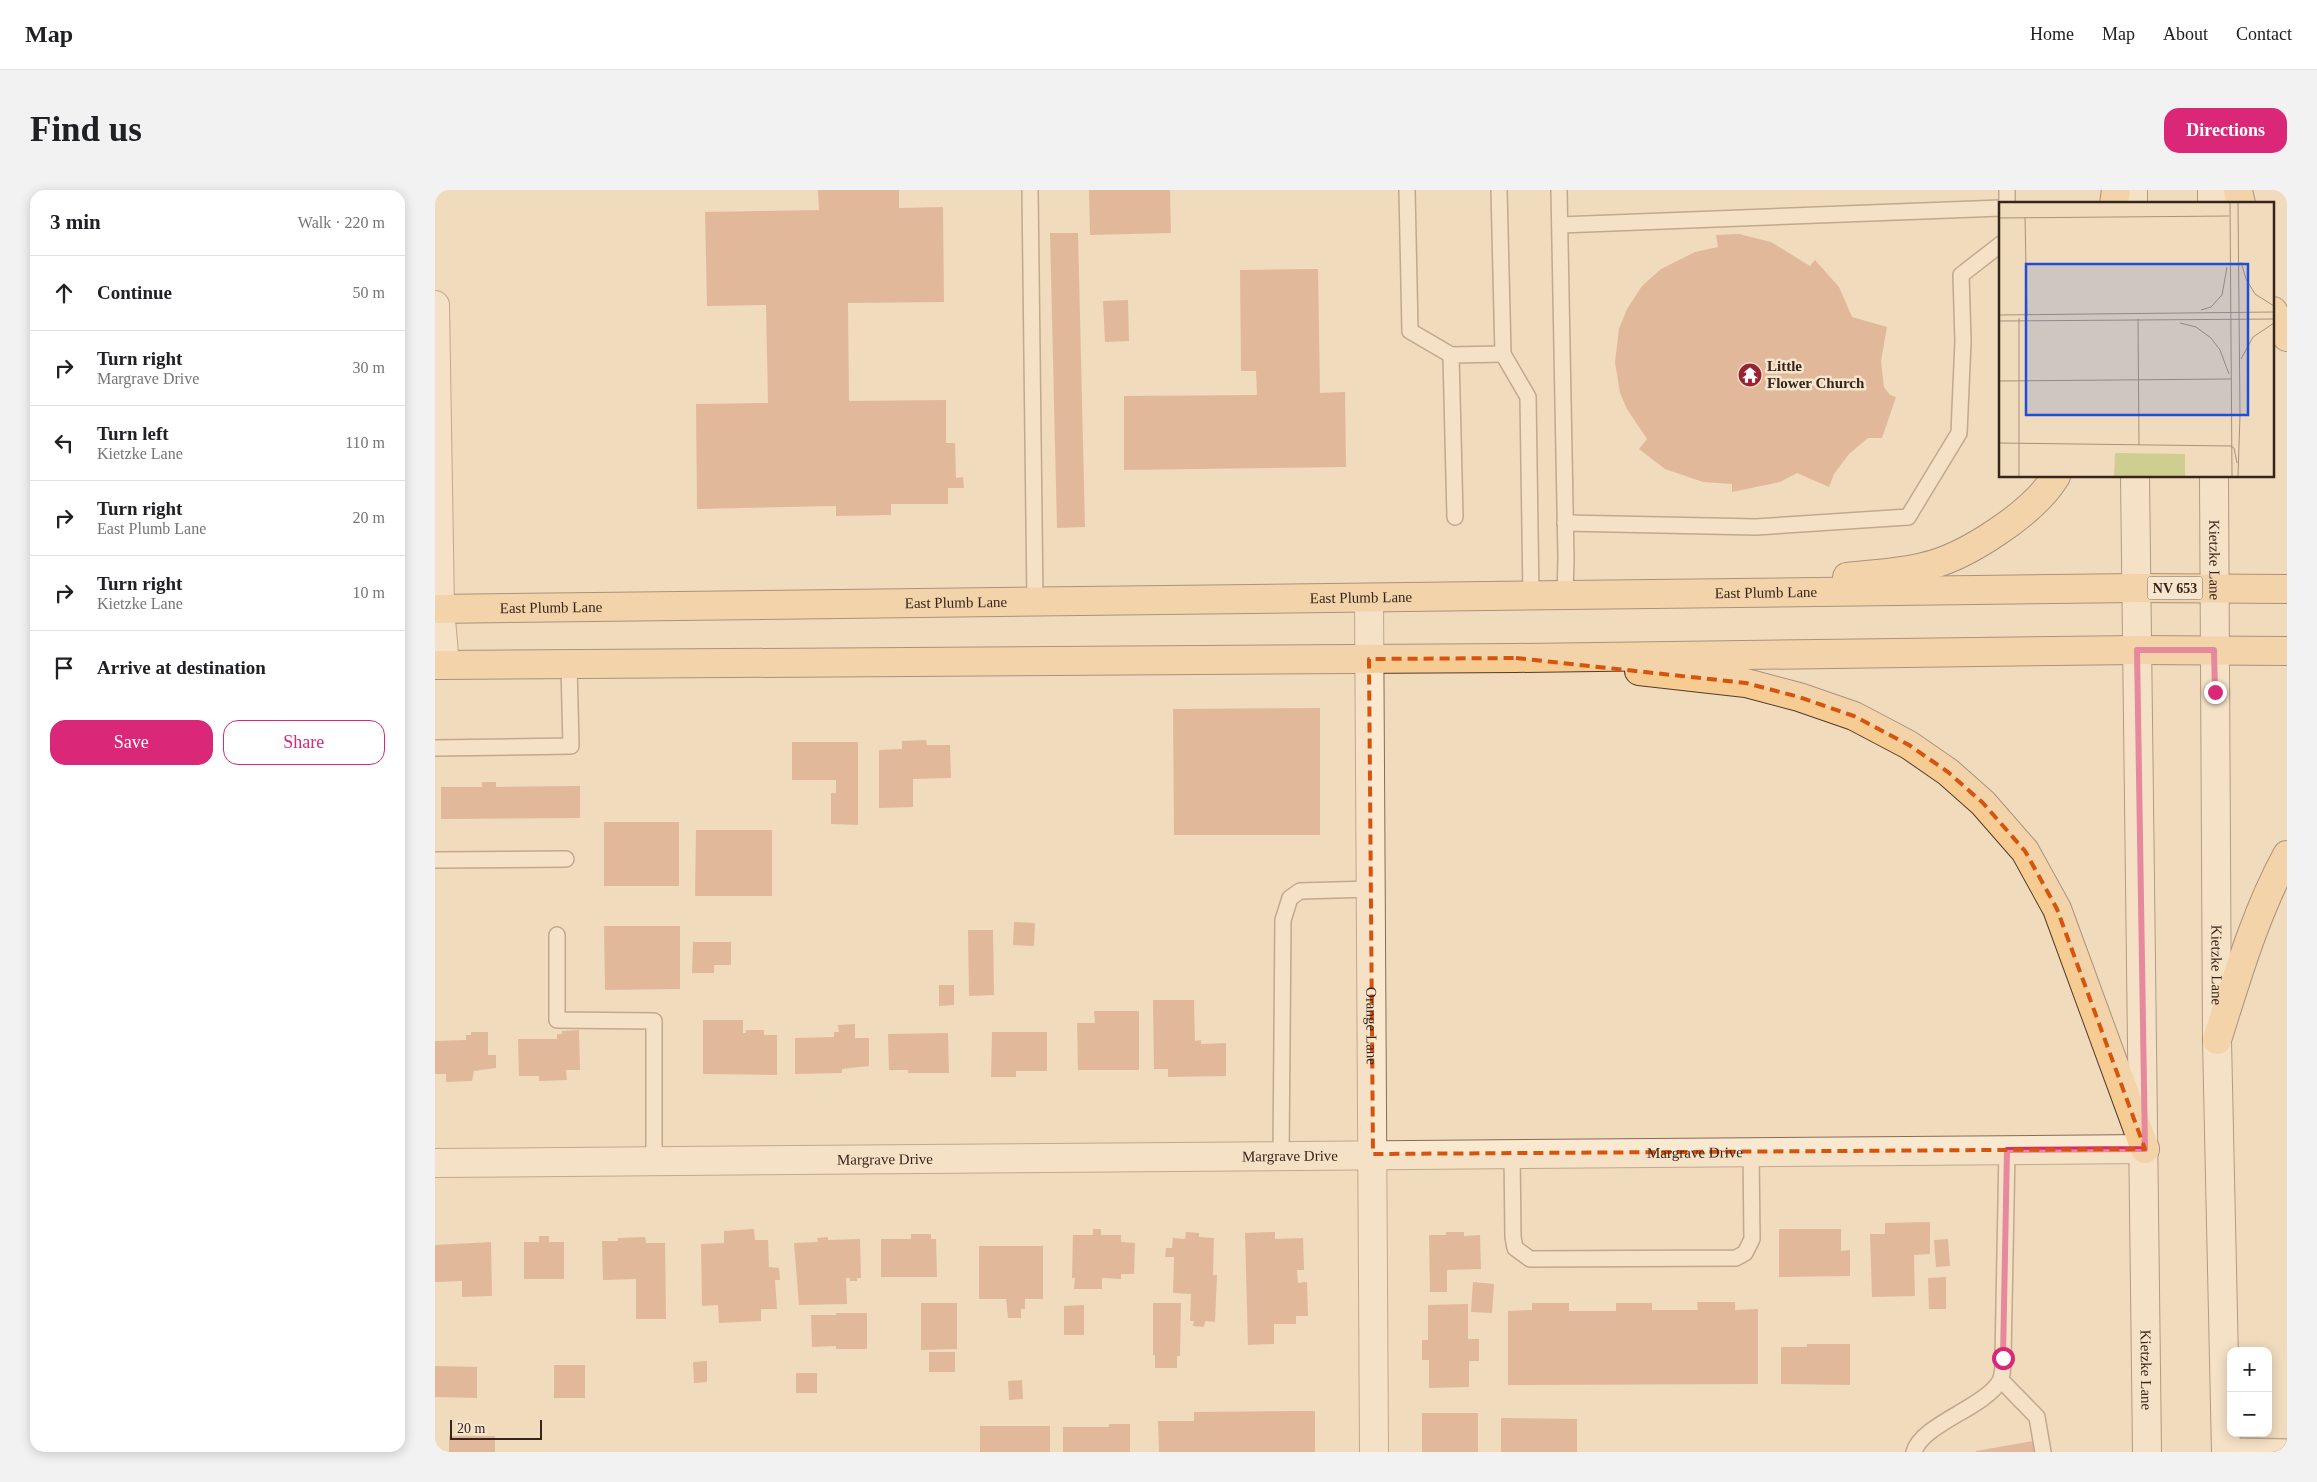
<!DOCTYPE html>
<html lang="en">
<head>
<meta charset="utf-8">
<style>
  body { margin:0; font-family:"Times New Roman",serif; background:#f2f2f2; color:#202124 }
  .controls { position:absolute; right:15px; bottom:15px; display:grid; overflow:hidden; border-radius:10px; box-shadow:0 2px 12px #0003 }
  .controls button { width:45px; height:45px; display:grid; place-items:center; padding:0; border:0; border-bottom:1px solid #e0e0e0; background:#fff; color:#202124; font:25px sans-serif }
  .scale { position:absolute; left:15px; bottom:12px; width:92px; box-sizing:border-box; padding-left:5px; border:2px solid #37251b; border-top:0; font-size:14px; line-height:18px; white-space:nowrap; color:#37251b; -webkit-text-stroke:4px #f7e6cd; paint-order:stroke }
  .stop { position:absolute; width:15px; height:15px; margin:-11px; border:4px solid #db2777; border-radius:50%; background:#fff }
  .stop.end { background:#db2777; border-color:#fff; box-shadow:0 1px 5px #0008 }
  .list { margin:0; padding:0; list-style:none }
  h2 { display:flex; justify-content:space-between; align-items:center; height:65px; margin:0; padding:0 20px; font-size:21px }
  h2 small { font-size:16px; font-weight:400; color:#757577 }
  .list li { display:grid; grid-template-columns:32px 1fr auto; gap:15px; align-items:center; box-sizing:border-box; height:75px; padding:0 20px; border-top:1px solid #e0e0e0 }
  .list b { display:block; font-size:19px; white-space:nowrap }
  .list p { margin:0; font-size:16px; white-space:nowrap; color:#757577 }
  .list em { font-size:16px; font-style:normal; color:#757577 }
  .actions { display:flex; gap:10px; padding:15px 20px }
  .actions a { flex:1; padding:11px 0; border:1px solid #db2777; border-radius:15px; text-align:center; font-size:18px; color:#db2777 }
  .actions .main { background:#db2777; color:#fff }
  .icon { flex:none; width:28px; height:28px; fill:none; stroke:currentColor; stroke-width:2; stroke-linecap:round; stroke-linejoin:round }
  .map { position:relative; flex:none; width:1852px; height:1262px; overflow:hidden; border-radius:15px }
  header { display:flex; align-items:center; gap:30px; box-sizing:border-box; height:70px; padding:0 25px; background:#fff; border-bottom:1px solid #e0e0e0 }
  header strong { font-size:24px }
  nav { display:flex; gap:28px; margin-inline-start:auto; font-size:18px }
  .intro { display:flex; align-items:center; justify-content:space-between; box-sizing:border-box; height:120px; padding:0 30px }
  h1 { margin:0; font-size:35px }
  .button { padding:12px 22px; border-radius:15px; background:#db2777; color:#fff; font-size:18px; font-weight:700 }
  main { display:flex; gap:30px; padding:0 30px }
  aside { flex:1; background:#fff; border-radius:15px; box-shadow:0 2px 12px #0003 }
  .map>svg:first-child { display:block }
  .building { fill:#d08e71 }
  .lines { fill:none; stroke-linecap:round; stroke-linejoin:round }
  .service-casing { stroke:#886b56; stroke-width:18 }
  .minor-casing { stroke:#886b56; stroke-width:30 }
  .secondary-casing { stroke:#6a4c39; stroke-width:30 }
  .primary-casing { stroke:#563a2a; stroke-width:30 }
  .service { stroke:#fae9d1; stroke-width:15 }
  .minor { stroke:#fae9d1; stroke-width:28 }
  .secondary { stroke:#fae9d1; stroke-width:28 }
  .primary { stroke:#f6cc92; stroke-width:28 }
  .route { stroke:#db2777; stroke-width:6 }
  .marked { fill:none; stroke:#d6540e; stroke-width:4; stroke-dasharray:10 6; stroke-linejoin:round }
  .labels { text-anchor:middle; stroke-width:5; stroke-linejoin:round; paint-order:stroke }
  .shield { fill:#f7e6cd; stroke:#715f50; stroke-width:1 }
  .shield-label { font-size:14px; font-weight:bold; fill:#37251b }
  .poi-label { font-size:15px; font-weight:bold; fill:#37251b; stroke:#f7e6cd; text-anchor:start }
  .street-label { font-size:15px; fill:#37251b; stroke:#f7e6cd }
  .inset-road { fill:none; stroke:#a6927c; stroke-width:1 }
  .view { fill:#1d4ed8; fill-opacity:0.15; stroke:#1d4ed8; stroke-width:2.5 }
  .inset-edge { fill:none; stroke:#37251b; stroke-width:2.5 }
</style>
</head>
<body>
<header>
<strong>Map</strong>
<nav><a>Home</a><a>Map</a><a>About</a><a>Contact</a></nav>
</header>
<div class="intro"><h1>Find us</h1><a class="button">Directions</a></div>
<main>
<aside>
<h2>3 min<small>Walk · 220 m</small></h2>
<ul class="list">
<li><svg class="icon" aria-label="ahead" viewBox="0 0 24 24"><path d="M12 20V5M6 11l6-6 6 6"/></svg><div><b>Continue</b></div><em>50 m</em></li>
<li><svg class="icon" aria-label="right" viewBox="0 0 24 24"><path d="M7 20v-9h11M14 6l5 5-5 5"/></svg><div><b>Turn right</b><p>Margrave Drive</p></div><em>30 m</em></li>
<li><svg class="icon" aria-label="left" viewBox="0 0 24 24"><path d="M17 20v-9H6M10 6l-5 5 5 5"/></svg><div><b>Turn left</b><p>Kietzke Lane</p></div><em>110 m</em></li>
<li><svg class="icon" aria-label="right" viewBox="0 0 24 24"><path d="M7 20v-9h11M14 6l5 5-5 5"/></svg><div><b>Turn right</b><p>East Plumb Lane</p></div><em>20 m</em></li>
<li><svg class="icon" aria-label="right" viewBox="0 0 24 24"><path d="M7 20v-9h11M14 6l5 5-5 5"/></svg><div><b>Turn right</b><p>Kietzke Lane</p></div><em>10 m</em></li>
<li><svg class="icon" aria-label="arrive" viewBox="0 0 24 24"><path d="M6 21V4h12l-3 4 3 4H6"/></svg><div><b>Arrive at destination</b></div></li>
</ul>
<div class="actions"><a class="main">Save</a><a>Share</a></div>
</aside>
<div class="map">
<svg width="1852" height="1262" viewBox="0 0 1852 1262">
  <rect width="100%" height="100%" fill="#f0dbbd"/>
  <g class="building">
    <polygon points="383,0 464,0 464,18 508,17 509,112 413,113 414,211 511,210 511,253 520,253 521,288 528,287 529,298 513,298 513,314 456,314 456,325 401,326 401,316 262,319 261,214 333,213 331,115 272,116 270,22 384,20"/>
    <polygon points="654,0 735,0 736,43 655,45"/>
    <polygon points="615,43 643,43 650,337 622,338"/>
    <polygon points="1304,44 1336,52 1375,76 1380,70 1404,97 1417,127 1452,137 1446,171 1449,197 1455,205 1461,207 1447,248 1433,248 1414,264 1399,284 1394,297 1362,283 1345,292 1297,302 1297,294 1268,292 1230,279 1204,259 1212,249 1192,219 1185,203 1180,172 1184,139 1192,119 1207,96 1226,79 1260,62 1283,57 1281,45"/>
    <polygon points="883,79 885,203 910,202 911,277 689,280 689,206 822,205 821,181 806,181 805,80"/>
    <polygon points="693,110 694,151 670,152 668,111"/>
    <polygon points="885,518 885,645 739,645 738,519"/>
    <polygon points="491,550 492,555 515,555 516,588 478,589 478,617 444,618 444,560 467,559 467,551"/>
    <polygon points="357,552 423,552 423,635 396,634 396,603 401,603 401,590 357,590"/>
    <polygon points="47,592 61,592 61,597 145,596 145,628 6,629 6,597 47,597"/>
    <rect x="169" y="632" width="75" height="64"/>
    <polygon points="261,640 337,640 337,706 260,706"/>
    <polygon points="579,732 600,733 599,756 578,755"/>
    <polygon points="169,736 245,736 245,799 170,800"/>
    <polygon points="533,740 558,740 559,805 534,806"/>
    <polygon points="258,752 296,752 296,775 279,775 279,783 257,783"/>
    <polygon points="504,795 519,795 519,815 504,816"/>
    <polygon points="718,810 759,810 760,851 766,850 766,854 791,853 791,886 733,887 733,879 719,879"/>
    <polygon points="659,821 704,821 704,880 643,880 642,833 660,833"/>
    <polygon points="268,830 308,830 308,843 311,843 311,840 329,840 329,845 342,845 342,885 268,884"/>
    <polygon points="420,834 420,848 434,848 434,876 407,879 407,883 360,884 360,848 399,847 399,842 404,842 403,835"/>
    <polygon points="144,840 145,880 131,880 132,890 104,891 104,886 84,886 83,849 122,849 122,844 127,844 127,841"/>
    <polygon points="36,842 53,842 53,865 61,865 61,878 39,881 37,891 11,892 11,884 0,884 0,851 31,850 31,845 36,845"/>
    <polygon points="557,842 612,842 612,881 581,881 581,887 556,887"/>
    <polygon points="513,843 514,883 473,883 473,880 454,880 453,844"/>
    <polygon points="1495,1032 1495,1064 1479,1065 1480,1106 1437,1107 1435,1044 1450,1044 1450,1033"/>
    <polygon points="319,1039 320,1050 333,1050 334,1077 344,1078 345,1090 340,1090 342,1119 326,1119 326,1131 284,1133 283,1115 267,1116 266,1054 289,1053 289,1041"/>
    <polygon points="658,1039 666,1039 666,1045 686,1045 686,1052 700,1053 699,1084 686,1084 686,1089 667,1088 667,1099 639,1099 640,1088 637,1088 638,1045 658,1045"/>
    <polygon points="1344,1039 1406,1039 1406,1061 1415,1060 1415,1086 1344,1087"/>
    <polygon points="751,1042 764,1043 764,1047 779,1048 778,1085 782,1085 780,1132 770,1131 769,1137 758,1136 759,1131 755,1131 756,1104 738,1103 739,1067 730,1067 731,1058 737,1058 738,1048 750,1049"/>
    <polygon points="840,1042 840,1049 868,1048 869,1080 862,1080 863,1093 872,1092 873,1126 861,1126 861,1134 839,1134 839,1154 813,1155 810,1043"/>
    <polygon points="1011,1042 1029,1042 1029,1046 1045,1045 1046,1079 1012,1080 1012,1102 995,1102 994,1045 1011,1045"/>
    <polygon points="476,1044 496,1044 496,1049 501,1049 502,1087 446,1087 446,1049 476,1049"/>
    <polygon points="104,1046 114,1046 114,1052 129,1052 129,1089 89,1089 89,1052 104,1052"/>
    <polygon points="210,1047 211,1053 230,1053 231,1129 201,1129 201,1089 168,1090 167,1051 183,1051 183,1048"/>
    <polygon points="393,1047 393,1050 425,1049 426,1088 422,1088 422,1091 415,1091 415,1088 411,1088 412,1114 364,1115 359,1053 383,1052 382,1048"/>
    <polygon points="1513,1049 1515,1076 1501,1077 1499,1050"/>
    <polygon points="56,1052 57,1106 27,1107 27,1091 0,1092 0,1055"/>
    <polygon points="544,1056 608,1056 608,1109 590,1109 590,1119 586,1119 586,1128 573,1128 571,1109 544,1109"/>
    <polygon points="1511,1087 1511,1119 1494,1119 1493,1088"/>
    <polygon points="1038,1092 1059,1094 1057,1123 1036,1122"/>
    <polygon points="1262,1112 1300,1112 1300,1120 1323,1119 1323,1194 1073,1195 1073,1121 1097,1120 1097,1113 1134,1113 1134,1121 1181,1121 1181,1113 1217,1113 1217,1120 1263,1120"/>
    <polygon points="486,1113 522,1113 522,1159 486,1160"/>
    <polygon points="718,1113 746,1113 745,1166 742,1166 742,1178 720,1178 720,1165 718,1165"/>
    <polygon points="1033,1114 1033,1149 1044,1149 1044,1171 1034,1171 1034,1197 994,1198 994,1170 987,1170 987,1150 993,1150 993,1115"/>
    <polygon points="649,1115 649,1145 629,1145 629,1116"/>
    <polygon points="401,1123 432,1123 432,1159 401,1159 401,1156 377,1157 376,1125 401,1125"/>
    <polygon points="1372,1154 1415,1154 1415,1195 1346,1194 1346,1157 1372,1157"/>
    <rect x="494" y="1162" width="26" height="20"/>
    <polygon points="272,1171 272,1192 259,1193 258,1172"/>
    <rect x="119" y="1175" width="31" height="33"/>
    <polygon points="0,1176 42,1177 42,1208 0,1207"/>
    <rect x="361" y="1183" width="21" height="20"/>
    <polygon points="587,1190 588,1209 574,1210 573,1191"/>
    <polygon points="880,1221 880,1262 724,1262 723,1231 759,1231 759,1222"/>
    <rect x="987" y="1223" width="56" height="39"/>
    <polygon points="1066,1228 1142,1229 1142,1262 1066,1262"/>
    <polygon points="674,1234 695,1234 695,1262 628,1262 628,1237 674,1237"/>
    <rect x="545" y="1236" width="70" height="26"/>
    <rect x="14" y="1246" width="46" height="16"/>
    <polygon points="1598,1251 1600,1262 1541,1262 1541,1261"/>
  </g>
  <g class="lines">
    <defs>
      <g id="service">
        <polyline points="595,0 600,412"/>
        <polyline points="972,0 975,141 1016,165"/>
        <polyline points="1064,0 1068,164 1093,207 1096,406"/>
        <polyline points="1124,0 1131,368 1130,406"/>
        <polyline points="1572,0 1572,14"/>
        <polyline points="1125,35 1566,18"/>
        <polyline points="1020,327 1016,165 1068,164"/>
        <polyline points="1130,333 1321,337 1473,327 1524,243 1528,151 1526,85 1566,54"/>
        <polyline points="0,558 136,556 134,475"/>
        <polyline points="0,670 131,669"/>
        <polyline points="122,745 122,830 219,831 219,971"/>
        <polyline points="1077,963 1078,1047 1080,1058 1095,1069 1301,1068 1310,1063 1317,1049 1316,961"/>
        <polyline points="846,965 848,730 855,708 865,701 936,699"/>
        <polyline points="1566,1190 1602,1227 1608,1262"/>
        <polyline points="1792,1256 1852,1257"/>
        <path d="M1479,1262c8,-28 70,-44 86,-71 3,-6 3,-16 3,-23l4,-208"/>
      </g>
      <g id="minor">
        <polyline points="0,115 5,419 10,475"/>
        <path id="s1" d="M934,408l5,854"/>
        <path id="s2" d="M0,973l1710,-14"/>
      </g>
      <g id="secondary">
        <polyline points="1698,0 1698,14"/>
        <polyline points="1777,0 1777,14"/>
        <path id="s3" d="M1700,286l12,976"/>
        <path id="s4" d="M1779,286l3,564 9,412"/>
      </g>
      <g id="primary">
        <polyline points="1803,0 1806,14"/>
        <polyline points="1679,14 1681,0"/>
        <polyline points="1838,121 1852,147"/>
        <path d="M1412,387c25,-3 51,-4 76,-10 42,-9 111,-54 133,-91"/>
        <path id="s5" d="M0,419l1701,-21 151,1"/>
        <polyline points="0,475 1081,468 1702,460 1852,461"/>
        <polyline points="1204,481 1311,493 1364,507 1419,526 1474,555 1513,582 1548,613 1590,661 1622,719 1710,959"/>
        <path d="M1782,850c20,-63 38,-126 70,-185"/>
      </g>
    </defs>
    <use href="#service" class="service-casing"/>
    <use href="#minor" class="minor-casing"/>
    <use href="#secondary" class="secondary-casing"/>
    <use href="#primary" class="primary-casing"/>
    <use href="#service" class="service"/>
    <use href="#minor" class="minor"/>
    <use href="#secondary" class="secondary"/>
    <use href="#primary" class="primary"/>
  </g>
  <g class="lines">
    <polyline class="route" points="1568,1168 1572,960 1710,959 1702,460 1779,460 1780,502"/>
  </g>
  <path d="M0 0H1852V1262H0ZM1081,468l230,25 53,14 55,19 55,29 39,27 35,31 42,48 32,58 88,240 -772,5 -4,-495z" fill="#f0dbbd" fill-opacity=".55" fill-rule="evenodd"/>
  <path class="marked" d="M1081,468l230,25 53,14 55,19 55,29 39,27 35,31 42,48 32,58 88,240 -772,5 -4,-495z"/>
  <defs>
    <symbol id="temple-disc" viewBox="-11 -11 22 22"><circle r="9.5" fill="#9a2331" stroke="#f7e6cd"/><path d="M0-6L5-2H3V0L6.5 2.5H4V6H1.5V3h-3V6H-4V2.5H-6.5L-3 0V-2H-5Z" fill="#fff"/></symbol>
  </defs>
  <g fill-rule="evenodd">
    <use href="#temple-disc" x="1301" y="171" width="28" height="28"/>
  </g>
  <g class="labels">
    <rect class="shield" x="1712.5" y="386.5" width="55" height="23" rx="4"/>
    <g class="shield-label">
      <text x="1740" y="403">NV 653</text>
    </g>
    <g class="poi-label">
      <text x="1332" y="181">Little<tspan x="1332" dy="17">Flower Church</tspan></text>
    </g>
    <g class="street-label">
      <text dy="5" stroke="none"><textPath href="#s4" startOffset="84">Kietzke Lane</textPath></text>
      <text dy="5" stroke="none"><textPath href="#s5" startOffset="1331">East Plumb Lane</textPath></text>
      <text dy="5" stroke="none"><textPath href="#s5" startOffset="926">East Plumb Lane</textPath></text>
      <text dy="5" stroke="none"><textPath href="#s5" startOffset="521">East Plumb Lane</textPath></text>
      <text dy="5" stroke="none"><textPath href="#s5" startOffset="116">East Plumb Lane</textPath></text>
      <text dy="5" stroke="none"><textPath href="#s4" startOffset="489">Kietzke Lane</textPath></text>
      <text dy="5" stroke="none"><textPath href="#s1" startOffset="428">Orange Lane</textPath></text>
      <text dy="5" stroke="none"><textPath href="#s2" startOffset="1260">Margrave Drive</textPath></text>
      <text dy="5" stroke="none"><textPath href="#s2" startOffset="855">Margrave Drive</textPath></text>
      <text dy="5" stroke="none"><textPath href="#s2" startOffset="450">Margrave Drive</textPath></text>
      <text dy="5" stroke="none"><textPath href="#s3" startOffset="894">Kietzke Lane</textPath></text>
    </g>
  </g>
  <g transform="translate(1564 12)">
    <rect width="275" height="275" fill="#f0dbbd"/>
    <path d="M116,251l70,1v23h-71z" fill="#cece91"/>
    <path class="inset-road" d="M231,0l2,275M26,15l2,99M0,16l230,-2M242,60l5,17 9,15 19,12M202,108l10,-3 11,-12 5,-28M0,113l275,-3M20,116v159M139,117l1,126M0,119l275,-2M181,121l16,4 15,11 9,12 9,24M242,157l12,-22 21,-14M0,179l232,-2M0,241l232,3 3,2 3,15M239,275l2,-62 -2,-213"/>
    <path class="view" d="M27,62h222v151h-222z"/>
    <rect width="275" height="275" class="inset-edge"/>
  </g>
</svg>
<div class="controls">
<button>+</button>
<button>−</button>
</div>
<div class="scale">20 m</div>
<div class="stop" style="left:1568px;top:1168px"></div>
<div class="stop end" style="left:1780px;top:502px"></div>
</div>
</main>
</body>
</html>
